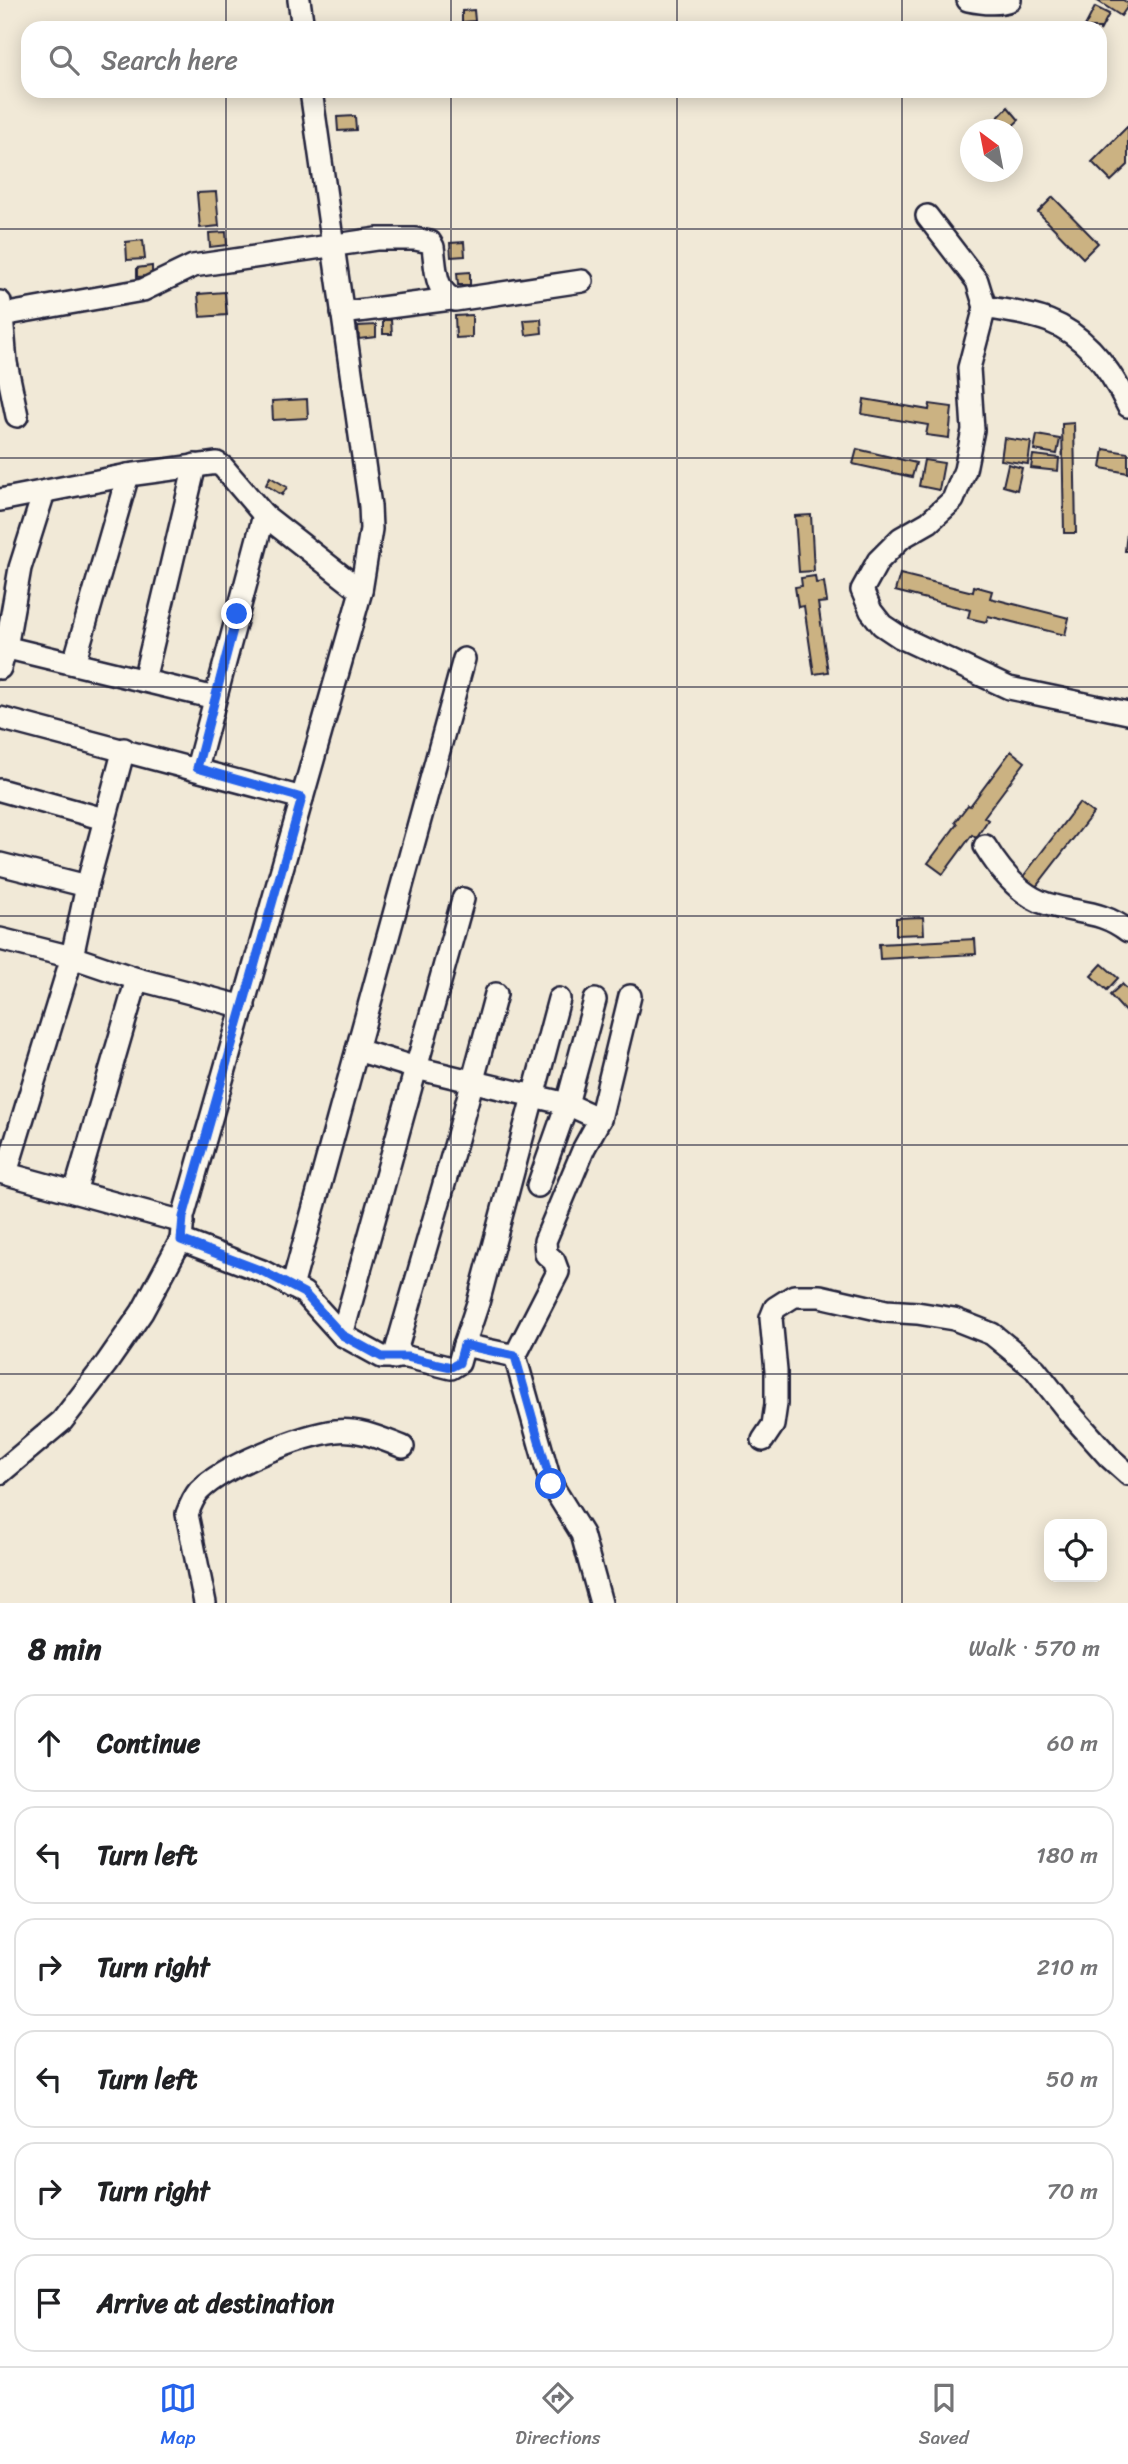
<!DOCTYPE html>
<html lang="en">
<head>
<meta charset="utf-8">
<style>
  body { margin:0; font-family:Sriracha,sans-serif; background:#f6f6f6; color:#202124 }
  .controls { position:absolute; right:21px; bottom:21px; display:grid; overflow:hidden; border-radius:14px; box-shadow:0 4px 18px #0003 }
  .controls button { width:63px; height:63px; display:grid; place-items:center; padding:0; border:0; border-bottom:2px solid #e0e0e0; background:#fff; color:#202124; font:35px sans-serif }
  .compass { position:absolute; left:960px; top:119px; width:63px; height:63px; border-radius:50%; background:#fff; box-shadow:0 4px 18px #0003; rotate:328deg }
  .stop { position:absolute; width:21px; height:21px; margin:-16px; border:5px solid #2563eb; border-radius:50%; background:#fff }
  .stop.end { background:#2563eb; border-color:#fff; box-shadow:0 2px 7px #0008 }
  .list { margin:0; padding:0; list-style:none }
  h2 { display:flex; justify-content:space-between; align-items:center; height:91px; margin:0; padding:0 28px; font-size:30px }
  h2 small { font-size:23px; font-weight:400; color:#757577 }
  .list li { display:grid; grid-template-columns:46px 1fr auto; gap:21px; align-items:center; box-sizing:border-box; height:98px; margin:0 14px 14px; padding:0 14px; border:2px solid #e0e0e0; border-radius:21px }
  .list b { display:block; font-size:26px; white-space:nowrap }
  .list em { font-size:23px; font-style:normal; color:#757577 }
  .icon { flex:none; width:38px; height:38px; fill:none; stroke:currentColor; stroke-width:2; stroke-linecap:round; stroke-linejoin:round }
  .map { position:relative; flex:none; width:1128px; height:1603px; overflow:hidden }
  .search { position:absolute; background:#fff; box-shadow:0 4px 18px #0003; left:21px; right:21px; top:21px; height:77px; display:flex; align-items:center; gap:18px; box-sizing:border-box; padding:0 24px; border-radius:21px; color:#757577; font-size:26px }
  .sheet { height:763px; background:#fff }
  nav { display:flex; justify-content:space-around; align-items:center; box-sizing:border-box; height:98px; border-top:2px solid #e0e0e0; background:#fff; font-size:19px; color:#757577 }
  nav a { display:grid; justify-items:center; gap:4px }
  nav .on { color:#2563eb }
  .map>svg:first-child { display:block }
  .building { fill:#cbb282; stroke:#22223b; stroke-width:2 }
  .lines { fill:none; stroke-linecap:round; stroke-linejoin:round }
  .minor-casing { stroke:#22223b; stroke-width:26 }
  .minor { stroke:#fbf7ec; stroke-width:21 }
  .route { stroke:#2563eb; stroke-width:9 }
  .grid { fill:none; stroke:#22223b; stroke-width:2; stroke-opacity:0.55 }
</style>
</head>
<body>
<div class="map">
<svg width="1128" height="1603" viewBox="0 0 1128 1603">
  <rect width="100%" height="100%" fill="#f1e9d7"/>
  <filter id="ink" filterUnits="userSpaceOnUse"><feTurbulence type="fractalNoise" baseFrequency=".0143" numOctaves="2"/><feDisplacementMap in="SourceGraphic" scale="14" xChannelSelector="R" yChannelSelector="G"/><feConvolveMatrix kernelMatrix="1 2 1 2 8 2 1 2 1" color-interpolation-filters="sRGB"/></filter>
  <g filter="url(#ink)">
    <g class="building">
      <polygon points="1096,0 1123,0 1128,3 1128,6 1121,16"/>
      <polygon points="1095,7 1109,14 1100,31 1100,28 1084,28"/>
      <polygon points="474,10 475,21 462,22 462,11"/>
      <polygon points="1008,107 1019,120 1008,130 986,130"/>
      <polygon points="355,116 356,130 338,131 337,117"/>
      <polygon points="1128,126 1128,165 1111,181 1092,162"/>
      <polygon points="216,192 219,226 200,228 197,193"/>
      <polygon points="1053,197 1098,243 1083,258 1038,212"/>
      <polygon points="226,232 227,245 210,247 209,233"/>
      <polygon points="143,240 145,259 127,260 126,242"/>
      <polygon points="464,242 465,256 451,257 450,243"/>
      <polygon points="152,266 152,276 137,277 137,268"/>
      <polygon points="470,272 470,285 458,285 457,273"/>
      <polygon points="225,292 227,315 200,317 198,294"/>
      <polygon points="472,315 472,337 456,338 455,316"/>
      <polygon points="541,319 542,333 526,335 524,320"/>
      <polygon points="383,320 391,320 392,334 383,334"/>
      <polygon points="376,325 376,337 359,339 358,326"/>
      <polygon points="307,399 308,418 273,420 272,401"/>
      <polygon points="864,399 929,410 930,404 952,407 949,438 926,435 928,425 862,414"/>
      <polygon points="1074,423 1076,533 1064,533 1062,424"/>
      <polygon points="1037,435 1060,439 1057,454 1034,450"/>
      <polygon points="1004,438 1031,442 1028,464 1001,460"/>
      <polygon points="857,449 916,463 912,477 853,464"/>
      <polygon points="1104,449 1128,453 1128,473 1101,468"/>
      <polygon points="1033,455 1059,458 1058,471 1031,468"/>
      <polygon points="924,460 944,463 939,490 919,486"/>
      <polygon points="1008,464 1022,468 1017,490 1003,486"/>
      <polygon points="270,477 287,487 282,495 266,485"/>
      <polygon points="811,515 814,571 799,572 795,516"/>
      <polygon points="1128,522 1128,551 1125,551"/>
      <polygon points="900,574 973,592 974,586 992,591 990,598 1069,618 1065,635 988,616 986,622 968,618 970,610 895,591"/>
      <polygon points="815,576 816,583 824,582 827,602 818,603 828,672 814,674 804,606 798,607 795,587 802,586 801,578"/>
      <polygon points="1011,751 1025,762 984,817 988,820 976,838 972,835 943,874 928,863 957,824 955,822 968,805 970,806"/>
      <polygon points="1079,803 1093,813 1035,888 1022,878"/>
      <polygon points="923,917 924,934 896,935 896,918"/>
      <polygon points="975,939 976,954 880,959 879,944"/>
      <polygon points="1102,964 1118,978 1107,990 1091,976"/>
      <polygon points="1122,984 1128,990 1128,1015 1110,995"/>
    </g>
    <g class="lines">
      <defs>
        <g id="minor">
          <polyline points="299,0 303,28"/>
          <path d="M968,0c14,3 29,5 42,0"/>
          <polyline points="927,216 977,281 985,307"/>
          <path d="M0,302l2,13 141,-25 50,-24 184,-27h38l15,3 3,5c3,19 1,45 22,53l127,-19"/>
          <polyline points="342,313 451,299"/>
          <polyline points="2,315 6,363 17,416"/>
          <path d="M1128,406c-17,-36 -41,-70 -79,-85 -20,-8 -44,-10 -64,-14l-16,61 4,62 -8,40 -12,30 -24,22 -28,16 -23,23 -16,29 9,21 11,14 18,12 109,51 119,25"/>
          <polyline points="0,500 128,475 217,463 223,467 264,515 361,591"/>
          <polyline points="0,646 215,698"/>
          <polyline points="74,663 128,475"/>
          <polyline points="0,668 6,648 20,568 44,492"/>
          <polyline points="144,680 195,465"/>
          <polyline points="0,718 302,798"/>
          <polyline points="197,768 264,515"/>
          <polyline points="0,790 104,819"/>
          <path d="M985,846c14,23 35,50 62,58 31,10 54,6 81,27"/>
          <polyline points="0,864 87,886"/>
          <polyline points="0,939 72,957 137,979 244,1007"/>
          <polyline points="357,1050 416,1068 567,1104 600,1119"/>
          <polyline points="0,1172 183,1222"/>
          <polyline points="6,1173 72,957 87,886 124,749"/>
          <polyline points="538,1186 567,1104 595,1000"/>
          <polyline points="75,1192 137,979"/>
          <polyline points="181,1240 262,1271 304,1293 342,1335 382,1357 407,1357 451,1368 459,1363 464,1345 515,1356 551,1484 582,1534 601,1603"/>
          <polyline points="292,1287 464,659"/>
          <polyline points="342,1335 463,899"/>
          <polyline points="464,1345 478,1303 559,999"/>
          <polyline points="515,1356 558,1272 554,1261 546,1254 545,1241 584,1148 600,1119 630,996"/>
          <polyline points="394,1358 457,1139 496,994"/>
          <polyline points="763,1440 773,1425 776,1404 776,1371 771,1318 775,1308 794,1296 820,1296 886,1311 917,1313 954,1319 992,1334 1035,1369 1067,1410 1109,1457 1128,1474"/>
          <polyline points="0,1473 62,1421 106,1364 142,1312 181,1240 183,1217 361,591 371,529 370,506 311,91"/>
          <path d="M205,1603l-18,-89c3,-8 6,-16 12,-23 24,-25 103,-56 137,-60 23,-3 46,8 67,16"/>
        </g>
      </defs>
      <use href="#minor" class="minor-casing"/>
      <use href="#minor" class="minor"/>
    </g>
  </g>
  <g class="lines" filter="url(#ink)">
    <polyline class="route" points="237,614 197,768 302,798 183,1217 181,1240 262,1271 304,1293 342,1335 382,1357 407,1357 451,1367 459,1363 464,1345 515,1356 551,1484"/>
  </g>
  <path class="grid" d="M226,0v28M451,0v28M677,0v28M902,0v28M226,91v1512M451,91v1512M677,91v1512M902,91v1512M0,229h1128M0,458h1128M0,687h1128M0,916h1128M0,1145h1128M0,1374h1128"/>
</svg>
<div class="controls">
<button><svg class="icon" aria-label="locate" viewBox="0 0 24 24"><circle cx="12" cy="12" r="6"/><path d="M12 2v4M12 18v4M2 12h4M18 12h4"/></svg></button>
</div>
<svg class="compass" viewBox="-18 -18 36 36"><path d="M0-13l5 13h-10z" fill="#e53935"/><path d="M0 13l5-13h-10z" fill="#757577"/></svg>
<div class="stop" style="left:551px;top:1484px"></div>
<div class="stop end" style="left:237px;top:614px"></div>
<div class="search"><svg class="icon" aria-label="search" viewBox="0 0 24 24"><circle cx="10" cy="10" r="6"/><path d="M15 15l6 6"/></svg>Search here</div>
</div>
<section class="sheet">
<h2>8 min<small>Walk · 570 m</small></h2>
<ul class="list">
<li><svg class="icon" aria-label="ahead" viewBox="0 0 24 24"><path d="M12 20V5M6 11l6-6 6 6"/></svg><div><b>Continue</b></div><em>60 m</em></li>
<li><svg class="icon" aria-label="left" viewBox="0 0 24 24"><path d="M17 20v-9H6M10 6l-5 5 5 5"/></svg><div><b>Turn left</b></div><em>180 m</em></li>
<li><svg class="icon" aria-label="right" viewBox="0 0 24 24"><path d="M7 20v-9h11M14 6l5 5-5 5"/></svg><div><b>Turn right</b></div><em>210 m</em></li>
<li><svg class="icon" aria-label="left" viewBox="0 0 24 24"><path d="M17 20v-9H6M10 6l-5 5 5 5"/></svg><div><b>Turn left</b></div><em>50 m</em></li>
<li><svg class="icon" aria-label="right" viewBox="0 0 24 24"><path d="M7 20v-9h11M14 6l5 5-5 5"/></svg><div><b>Turn right</b></div><em>70 m</em></li>
<li><svg class="icon" aria-label="arrive" viewBox="0 0 24 24"><path d="M6 21V4h12l-3 4 3 4H6"/></svg><div><b>Arrive at destination</b></div></li>
</ul>
</section>
<nav>
<a class="on"><svg class="icon" aria-label="map" viewBox="0 0 24 24"><path d="M3 6l6-2 6 2 6-2v14l-6 2-6-2-6 2zM9 4v14M15 6v14"/></svg>Map</a>
<a><svg class="icon" aria-label="directions" viewBox="0 0 24 24"><path d="M12 3l9 9-9 9-9-9zM9 14v-3h6M13 9l2 2-2 2"/></svg>Directions</a>
<a><svg class="icon" aria-label="saved" viewBox="0 0 24 24"><path d="M7 4h10v16l-5-4-5 4z"/></svg>Saved</a>
</nav>
</body>
</html>
